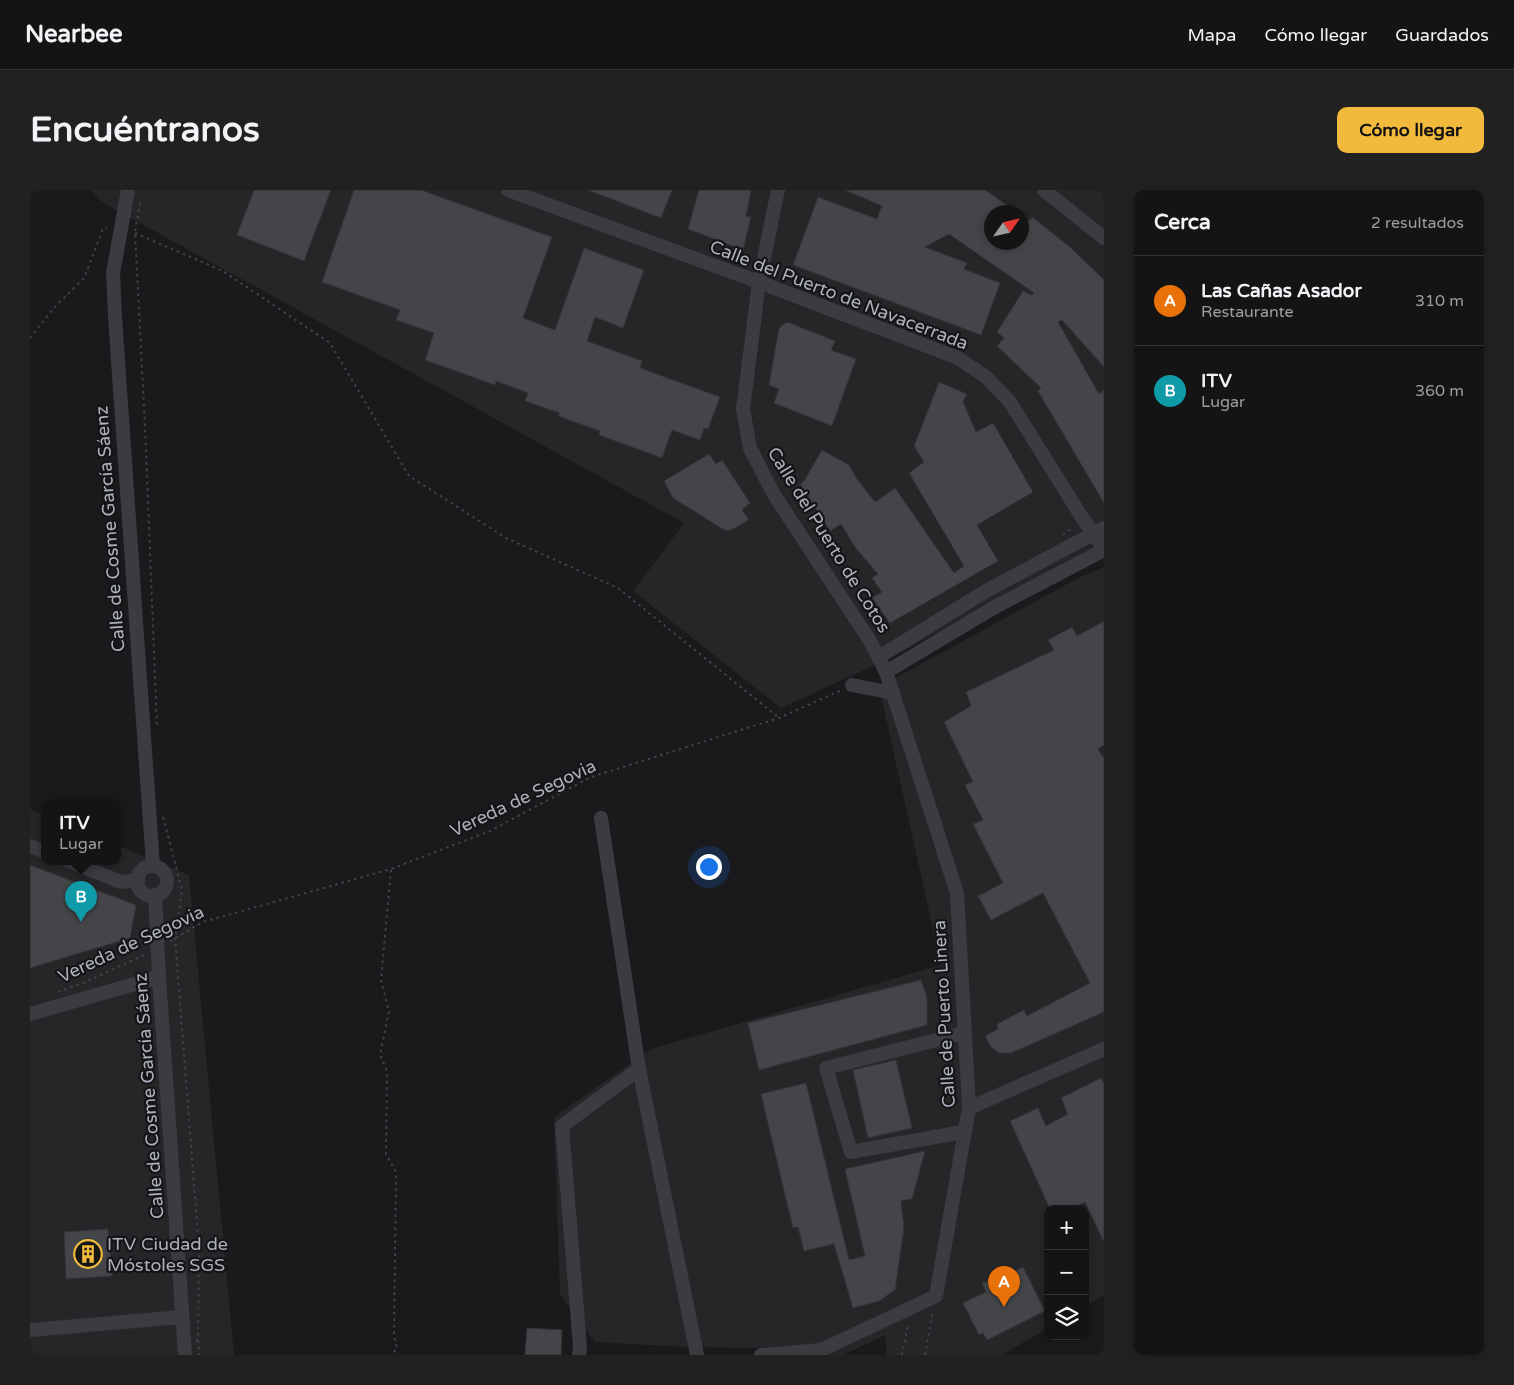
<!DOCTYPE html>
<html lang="es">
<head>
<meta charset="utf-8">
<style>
  body { margin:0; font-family:"Varela Round",sans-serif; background:#212122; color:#f1f3f6 }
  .controls { position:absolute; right:15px; bottom:15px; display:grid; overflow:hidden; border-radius:10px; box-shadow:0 2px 8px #0003 }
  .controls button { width:45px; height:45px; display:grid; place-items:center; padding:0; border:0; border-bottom:1px solid #333334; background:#141415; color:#f1f3f6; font:25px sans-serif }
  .compass { position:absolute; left:954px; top:15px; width:45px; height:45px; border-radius:50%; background:#141415; box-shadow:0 2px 8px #0003; rotate:56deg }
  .you { position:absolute; left:678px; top:676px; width:18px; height:18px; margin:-12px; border:4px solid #fff; border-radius:50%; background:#1a73e8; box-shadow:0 0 0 8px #1a73e833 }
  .badge { display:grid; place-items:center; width:32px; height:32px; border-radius:50%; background:#f1ba3d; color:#fff; font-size:16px; font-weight:700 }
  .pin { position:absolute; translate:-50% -41px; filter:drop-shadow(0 1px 2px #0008) }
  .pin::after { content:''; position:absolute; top:26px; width:18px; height:15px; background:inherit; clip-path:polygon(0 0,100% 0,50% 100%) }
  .popup { position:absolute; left:11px; top:610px; width:80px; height:65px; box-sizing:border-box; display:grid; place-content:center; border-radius:10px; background:#141415; filter:drop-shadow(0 1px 4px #0005); font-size:16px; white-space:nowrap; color:#9d9ea0 }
  .popup b { font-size:19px; color:#f1f3f6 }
  .popup::after { content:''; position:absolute; left:50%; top:100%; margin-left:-10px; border:10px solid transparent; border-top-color:#141415 }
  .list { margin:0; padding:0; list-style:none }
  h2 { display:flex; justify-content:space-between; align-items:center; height:65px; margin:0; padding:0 20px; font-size:21px }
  h2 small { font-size:16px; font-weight:400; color:#9d9ea0 }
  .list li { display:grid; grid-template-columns:32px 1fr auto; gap:15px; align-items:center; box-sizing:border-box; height:90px; padding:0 20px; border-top:1px solid #333334 }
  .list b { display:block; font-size:19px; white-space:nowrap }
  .list p { margin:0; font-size:16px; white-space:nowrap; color:#9d9ea0 }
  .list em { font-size:16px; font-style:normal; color:#9d9ea0 }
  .icon { flex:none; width:28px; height:28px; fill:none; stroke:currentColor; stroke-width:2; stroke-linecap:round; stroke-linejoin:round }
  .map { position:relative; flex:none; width:1074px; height:1165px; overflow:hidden; border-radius:10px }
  header { display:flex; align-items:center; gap:30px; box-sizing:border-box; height:70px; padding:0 25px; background:#141415; border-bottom:1px solid #333334 }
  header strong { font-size:24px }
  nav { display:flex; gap:28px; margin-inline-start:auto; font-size:18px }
  .intro { display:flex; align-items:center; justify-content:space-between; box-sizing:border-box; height:120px; padding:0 30px }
  h1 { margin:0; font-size:35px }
  .button { padding:12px 22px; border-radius:10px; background:#f1ba3d; color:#111; font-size:18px; font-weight:700 }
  main { display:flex; gap:30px; padding:0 30px }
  aside { flex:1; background:#141415; border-radius:10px; box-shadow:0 2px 8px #0003 }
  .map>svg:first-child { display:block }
  .built { fill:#262629; fill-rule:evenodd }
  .building { fill:#444549; stroke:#343438 }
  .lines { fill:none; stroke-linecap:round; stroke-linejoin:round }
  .path { stroke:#414348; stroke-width:2; stroke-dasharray:2.5 4; stroke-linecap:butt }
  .minor { stroke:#3b3c41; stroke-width:14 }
  .labels { text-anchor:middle; stroke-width:4.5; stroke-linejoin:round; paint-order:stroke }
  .street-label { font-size:18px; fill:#adb1bc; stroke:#151517 }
  .poi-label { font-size:18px; fill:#adb1bc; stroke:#151517; text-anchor:start }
</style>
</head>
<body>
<header>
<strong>Nearbee</strong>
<nav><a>Mapa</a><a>Cómo llegar</a><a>Guardados</a></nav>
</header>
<div class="intro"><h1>Encuéntranos</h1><a class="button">Cómo llegar</a></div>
<main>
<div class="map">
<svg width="1074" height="1165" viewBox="0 0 1074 1165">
  <rect width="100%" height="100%" fill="#1a1a1c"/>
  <g class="built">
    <path d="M61,0h1013v355l-218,115 -105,48 -148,-117 51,-68 -582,-321zM962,22h30v30h-30z"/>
    <polygon points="1074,377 1074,1105 1055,1116 1055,1019 1018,1019 1018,1138 972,1165 857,1165 855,1145 813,1165 735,1165 735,1158 658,1157 565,1152 530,1104 524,927 621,859 911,775 849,497 1050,387"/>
    <polygon points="0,619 15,625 15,671 87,671 87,655 159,685 204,1165 0,1165"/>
  </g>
  <g class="building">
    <polygon points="224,0 301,0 274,71 207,45"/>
    <polygon points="324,0 391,0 522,47 493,128 525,140 554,58 614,80 593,138 565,127 557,151 612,171 610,178 690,207 678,239 674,238 670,250 642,240 632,268 569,245 570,241 528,226 530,223 495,211 498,203 466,191 465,195 395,170 404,143 366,130 370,120 292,92"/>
    <polygon points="558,0 642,0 631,28"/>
    <polygon points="669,0 721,0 716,26 721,27 713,60 658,39"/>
    <polygon points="815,0 955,0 987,22 962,22 962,52 992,52 992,26 999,31 1002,27 1040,57 1074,90 1074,177 1032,130 1028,132 1069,204 1074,200 1074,313 1008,201 1011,198 967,156 974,148 967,142 993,101 1002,105 1004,103 919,44 895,57 937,73 934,79 970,93 951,145 763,75 788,7 847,29 852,16"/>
    <polygon points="757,132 805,151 801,160 826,169 802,236 744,213 749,199 739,195 749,138"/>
    <polygon points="909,192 937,204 933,212 946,242 963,233 1003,302 947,335 968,371 860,433 842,408 852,402 842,388 848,384 825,357 811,334 800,341 770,294 774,291 792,260 819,275 827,289 845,312 865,298 924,383 934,376 879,283 894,272 884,256"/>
    <polygon points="679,264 686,274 692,270 720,313 712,320 719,330 705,338 696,341 643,308 634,291"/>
    <polygon points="1074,431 1074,555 1068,559 1074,568 1074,822 981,863 969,863 961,857 955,846 968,839 967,834 994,820 997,826 1060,793 1013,703 961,730 948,706 973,693 943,634 953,630 935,595 943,592 914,532 941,516 936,502 1024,460 1018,450 1042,437 1047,446"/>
    <polygon points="0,675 106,715 100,748 0,778"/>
    <polygon points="891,790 897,807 897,835 729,880 718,833"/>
    <polygon points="866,870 882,938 838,948 823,880"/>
    <polygon points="1071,888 1074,894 1074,1052 1055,1012 1042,1019 1020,1019 980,931 1008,918 1016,936 1038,924 1031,908"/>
    <polygon points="776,893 819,1070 835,1066 815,979 895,961 882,1009 871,1011 874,1038 865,1100 849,1111 823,1118 804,1054 774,1061 768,1037 763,1038 731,904"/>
    <polygon points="78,1039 82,1086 36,1089 34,1042"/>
    <polygon points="993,1077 1015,1121 957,1150 953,1143 949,1145 933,1113 956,1102 952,1093 960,1090 962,1093"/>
    <polygon points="497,1138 532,1140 531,1165 495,1165"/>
  </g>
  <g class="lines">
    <g class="path">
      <polyline points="110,13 105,42 115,237 127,537"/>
      <polyline points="105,43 193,81 300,153 379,286 476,348 588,398 748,527"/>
      <polyline points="0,148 23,119 54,88 73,39 77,38"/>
      <polyline points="1033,345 1043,337"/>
      <polyline points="133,627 152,700 145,748 169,1060 168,1150 166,1151"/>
      <polyline points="361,680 351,790 359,821 350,865 357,881 356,964 366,982 364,1146 367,1158 362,1165"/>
      <polyline points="140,751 173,732 361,679 460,641 561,587 749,528 812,500"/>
      <polyline points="28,802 53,793 116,764"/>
      <polyline points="168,1150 169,1165"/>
      <polyline points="872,1165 878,1134"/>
      <polyline points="895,1165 903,1121"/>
    </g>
    <g class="minor">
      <polyline points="98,0 83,83 85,127 123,676"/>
      <polyline points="478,0 729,92 928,168 956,187 980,212 1053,329 1074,359"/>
      <polyline points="1014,0 1074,48"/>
      <polyline points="849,467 956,401 1074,338"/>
      <polyline points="856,482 965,417 1074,360"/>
      <polyline points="822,495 863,503"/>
      <polyline points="571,628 609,879 667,1165"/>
      <polyline points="0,656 15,662"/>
      <polyline points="38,671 91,692 108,690"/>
      <circle cx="122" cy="691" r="15"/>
      <polyline points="125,705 129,787 155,1165"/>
      <polyline points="0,824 129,787"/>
      <polyline points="939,918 1074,859"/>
      <polyline points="933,942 821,962 796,878 934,843"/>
      <polyline points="0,1140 152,1127"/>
      <polyline points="549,1165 550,1157 532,936 609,879"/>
      <polyline points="731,1165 791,1160 906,1106 939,918 927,703 856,482 840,451 743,303 720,258 713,219 729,92 748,0"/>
    </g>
  </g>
  <defs>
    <symbol id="building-ring" viewBox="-11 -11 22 22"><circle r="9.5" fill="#151517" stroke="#f1ba3d" stroke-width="1.5"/><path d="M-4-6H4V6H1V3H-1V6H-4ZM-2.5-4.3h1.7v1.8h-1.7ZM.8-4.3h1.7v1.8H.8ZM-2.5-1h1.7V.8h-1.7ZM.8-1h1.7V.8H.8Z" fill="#f1ba3d"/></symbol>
  </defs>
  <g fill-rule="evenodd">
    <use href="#building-ring" x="42" y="1048" width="32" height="32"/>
  </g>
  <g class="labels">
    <g class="street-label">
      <text transform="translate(809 105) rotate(21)" y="6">Calle del Puerto de Navacerrada</text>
      <text transform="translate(80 339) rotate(-94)" y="6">Calle de Cosme García Sáenz</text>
      <text transform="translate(799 350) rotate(58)" y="6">Calle del Puerto de Cotos</text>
      <text transform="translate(493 608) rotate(-25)" y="6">Vereda de Segovia</text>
      <text transform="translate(101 754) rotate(-25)" y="6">Vereda de Segovia</text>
      <text transform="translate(914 824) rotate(-93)" y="6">Calle de Puerto Linera</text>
      <text transform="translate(119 906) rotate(-94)" y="6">Calle de Cosme García Sáenz</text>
    </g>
    <g class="poi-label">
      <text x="77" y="1060">ITV Ciudad de<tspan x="77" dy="21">Móstoles SGS</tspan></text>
    </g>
  </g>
</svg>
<div class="controls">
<button>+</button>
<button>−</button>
<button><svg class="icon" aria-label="layers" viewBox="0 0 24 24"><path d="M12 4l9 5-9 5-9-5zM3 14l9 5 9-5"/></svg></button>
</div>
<svg class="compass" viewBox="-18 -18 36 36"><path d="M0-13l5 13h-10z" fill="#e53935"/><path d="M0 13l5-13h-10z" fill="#9d9ea0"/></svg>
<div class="you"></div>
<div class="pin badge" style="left:974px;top:1117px;background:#e8710a">A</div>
<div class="pin badge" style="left:51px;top:732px;background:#0f9aa8">B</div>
<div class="popup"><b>ITV</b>Lugar</div>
</div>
<aside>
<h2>Cerca<small>2 resultados</small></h2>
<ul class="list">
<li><span class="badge" style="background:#e8710a">A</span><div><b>Las Cañas Asador</b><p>Restaurante</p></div><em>310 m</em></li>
<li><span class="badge" style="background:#0f9aa8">B</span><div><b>ITV</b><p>Lugar</p></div><em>360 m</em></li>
</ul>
</aside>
</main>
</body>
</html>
